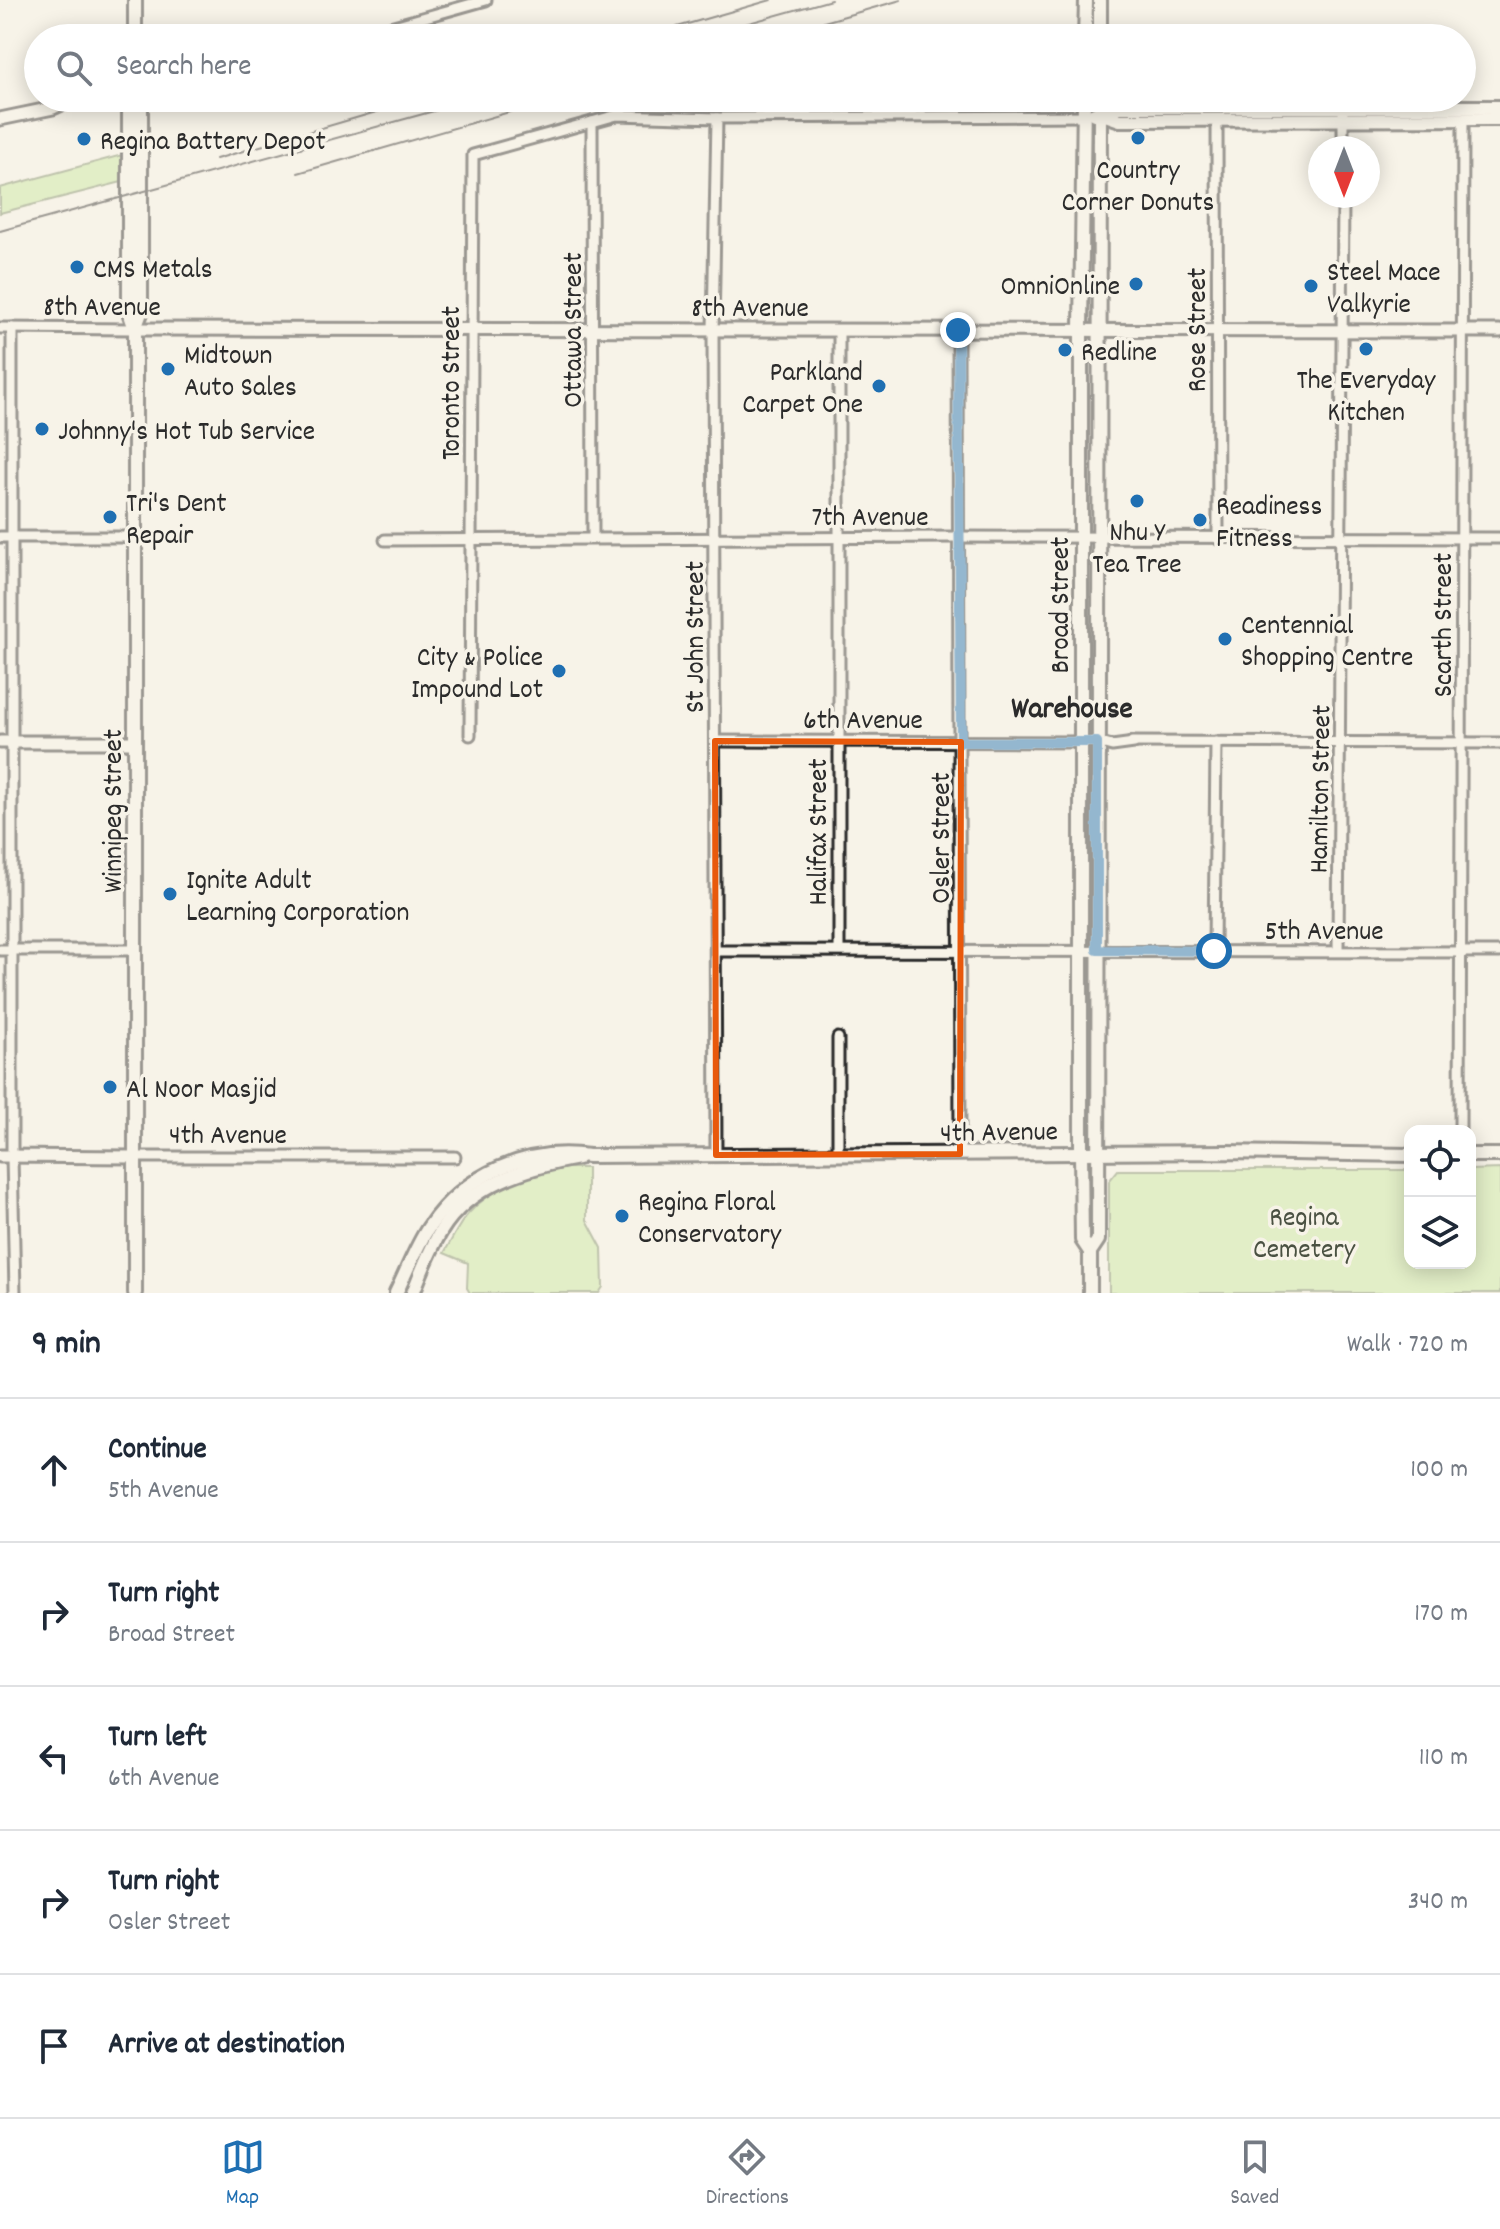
<!DOCTYPE html>
<html lang="en">
<head>
<meta charset="utf-8">
<style>
  body { margin:0; font-family:Dekko,sans-serif; background:#f6f6f7; color:#1f2937 }
  .controls { position:absolute; right:24px; bottom:24px; display:grid; overflow:hidden; border-radius:16px; box-shadow:0 4px 20px #0003 }
  .controls button { width:72px; height:72px; display:grid; place-items:center; padding:0; border:0; border-bottom:2px solid #e0e1e3; background:#fff; color:#1f2937; font:40px sans-serif }
  .compass { position:absolute; left:1308px; top:136px; width:72px; height:72px; border-radius:50%; background:#fff; box-shadow:0 4px 20px #0003; rotate:180deg }
  .stop { position:absolute; width:24px; height:24px; margin:-18px; border:6px solid #1f6fb2; border-radius:50%; background:#fff }
  .stop.end { background:#1f6fb2; border-color:#fff; box-shadow:0 2px 8px #0008 }
  .list { margin:0; padding:0; list-style:none }
  h2 { display:flex; justify-content:space-between; align-items:center; height:104px; margin:0; padding:0 32px; font-size:34px }
  h2 small { font-size:26px; font-weight:400; color:#747a83 }
  .list li { display:grid; grid-template-columns:52px 1fr auto; gap:24px; align-items:center; box-sizing:border-box; height:144px; padding:0 32px; border-top:2px solid #e0e1e3 }
  .list b { display:block; font-size:30px; white-space:nowrap }
  .list p { margin:0; font-size:26px; white-space:nowrap; color:#747a83 }
  .list em { font-size:26px; font-style:normal; color:#747a83 }
  .icon { flex:none; width:44px; height:44px; fill:none; stroke:currentColor; stroke-width:2; stroke-linecap:round; stroke-linejoin:round }
  .map { position:relative; flex:none; width:1500px; height:1293px; overflow:hidden }
  .search { position:absolute; background:#fff; box-shadow:0 4px 20px #0003; left:24px; right:24px; top:24px; height:88px; display:flex; align-items:center; gap:20px; box-sizing:border-box; padding:0 28px; border-radius:44px; color:#747a83; font-size:30px }
  .sheet { height:824px; background:#fff }
  nav { display:flex; justify-content:space-around; align-items:center; box-sizing:border-box; height:112px; border-top:2px solid #e0e1e3; background:#fff; font-size:22px; color:#747a83 }
  nav a { display:grid; justify-items:center; gap:4px }
  nav .on { color:#1f6fb2 }
  .map>svg:first-child { display:block }
  .green { fill:#c8e8a0; stroke:#7a8a66; stroke-width:2 }
  .lines { fill:none; stroke-linecap:round; stroke-linejoin:round }
  .minor-casing { stroke:#2b2b2b; stroke-width:15 }
  .tertiary-casing { stroke:#2b2b2b; stroke-width:17 }
  .secondary-casing { stroke:#2b2b2b; stroke-width:18 }
  .minor { stroke:#f7f3e8; stroke-width:9 }
  .tertiary { stroke:#f7f3e8; stroke-width:11 }
  .secondary { stroke:#f7f3e8; stroke-width:12 }
  .rail { stroke:#2b2b2b; stroke-width:2 }
  .route { stroke:#1f6fb2; stroke-width:10 }
  .marked { fill:none; stroke:#e8590c; stroke-width:6; stroke-linejoin:round }
  .poi-dot { fill:#1f6fb2; stroke:#f7f3e8; stroke-width:3 }
  .labels { text-anchor:middle; stroke-width:7; stroke-linejoin:round; paint-order:stroke }
  .poi-label { font-size:28px; fill:#2b2b2b; stroke:#f7f3e8; text-anchor:start }
  .street-label { font-size:28px; fill:#2b2b2b; stroke:#f7f3e8 }
  .park-label { font-size:28px; fill:#4a5142; stroke:#f7f3e8 }
  .neighbourhood-label { font-size:30px; font-weight:bold; fill:#2b2b2b; stroke:#f7f3e8 }
</style>
</head>
<body>
<div class="map">
<svg width="1500" height="1293" viewBox="0 0 1500 1293">
  <rect width="100%" height="100%" fill="#f7f3e8"/>
  <filter id="ink" filterUnits="userSpaceOnUse"><feTurbulence type="fractalNoise" baseFrequency=".0125" numOctaves="2"/><feDisplacementMap in="SourceGraphic" scale="16" xChannelSelector="R" yChannelSelector="G"/><feConvolveMatrix kernelMatrix="1 2 1 2 8 2 1 2 1" color-interpolation-filters="sRGB"/></filter>
  <g filter="url(#ink)">
    <g class="green">
      <polygon points="122,155 122,182 0,213 0,188"/>
      <path d="M559,1168h28v52l15,28 1,39 -4,6h-129l-3,-5 1,-25 -24,-10c8,-13 14,-28 24,-39 23,-27 58,-37 91,-46z"/>
      <polygon points="1500,1169 1500,1293 1109,1293 1109,1181 1118,1170 1410,1170 1410,1263 1470,1263 1470,1170"/>
    </g>
    <g class="lines">
      <defs>
        <g id="minor">
          <polyline points="351,38 486,0"/>
          <polyline points="1343,114 1343,148"/>
          <polyline points="1217,120 1218,539"/>
          <polyline points="592,122 593,538"/>
          <polyline points="0,328 135,329"/>
          <polyline points="12,328 12,1156 15,1293"/>
          <polyline points="958,330 960,1154"/>
          <polyline points="0,537 135,537"/>
          <polyline points="385,540 959,537 1500,538"/>
          <polyline points="470,735 473,155 617,115 717,118 1083,116"/>
          <polyline points="715,741 1097,742 1112,746 1134,743"/>
          <polyline points="1132,742 1500,743"/>
          <polyline points="0,950 135,950"/>
          <polyline points="839,950 839,330"/>
          <polyline points="716,951 1500,952"/>
          <polyline points="1214,951 1216,742"/>
          <polyline points="1338,951 1343,196"/>
          <polyline points="1460,1131 1463,120"/>
          <polyline points="716,1155 713,330 717,118"/>
          <polyline points="838,1155 838,1038"/>
          <polyline points="134,1157 455,1157"/>
        </g>
        <g id="tertiary">
          <polyline points="0,119 53,108 75,98"/>
          <polyline points="135,329 1500,331"/>
          <polyline points="0,742 135,742"/>
          <polyline points="0,1156 134,1157"/>
        </g>
        <g id="secondary">
          <polyline points="135,0 135,38"/>
          <polyline points="1085,38 1086,1"/>
          <polyline points="1100,38 1100,0"/>
          <polyline points="129,98 129,312 135,329 135,1293"/>
          <polyline points="1084,98 1081,330 1081,1153 1082,1240 1090,1252"/>
          <polyline points="1100,113 1120,120 1500,119"/>
          <polyline points="1094,114 1118,107 1500,107"/>
          <polyline points="135,329 141,313 141,98"/>
          <polyline points="1470,1155 1500,1155"/>
          <path d="M396,1293c11,-22 20,-47 33,-66 36,-53 98,-80 160,-71l638,-4 183,3"/>
          <path d="M413,1293c8,-21 16,-42 28,-62 28,-47 87,-64 137,-73"/>
          <polyline points="1090,1293 1090,1252 1098,1240 1100,98"/>
        </g>
      </defs>
      <use href="#minor" class="minor-casing"/>
      <use href="#tertiary" class="tertiary-casing"/>
      <use href="#secondary" class="secondary-casing"/>
      <use href="#minor" class="minor"/>
      <use href="#tertiary" class="tertiary"/>
      <use href="#secondary" class="secondary"/>
      <g class="rail">
        <polyline points="461,29 491,38"/>
        <polyline points="639,38 771,0"/>
        <polyline points="665,38 706,26"/>
        <polyline points="695,38 831,0"/>
        <polyline points="768,38 901,0"/>
        <polyline points="216,159 424,98"/>
        <polyline points="298,173 558,98"/>
        <polyline points="0,231 481,98"/>
      </g>
    </g>
  </g>
  <g class="lines" filter="url(#ink)">
    <polyline class="route" points="958,330 961,742 1097,742 1097,950 1214,951"/>
  </g>
  <path d="M0 0H1500V1293H0ZM715,741l246,1 -1,412 -244,1z" fill="#f7f3e8" fill-opacity=".55" fill-rule="evenodd"/>
  <path class="marked" d="M715,741l246,1 -1,412 -244,1z"/>
  <g class="poi-dot">
    <circle cx="1138" cy="138" r="8"/>
    <circle cx="84" cy="139" r="8"/>
    <circle cx="77" cy="267" r="8"/>
    <circle cx="1136" cy="284" r="8"/>
    <circle cx="1311" cy="286" r="8"/>
    <circle cx="1366" cy="349" r="8"/>
    <circle cx="1065" cy="350" r="8"/>
    <circle cx="168" cy="369" r="8"/>
    <circle cx="879" cy="386" r="8"/>
    <circle cx="42" cy="429" r="8"/>
    <circle cx="1137" cy="501" r="8"/>
    <circle cx="110" cy="517" r="8"/>
    <circle cx="1200" cy="520" r="8"/>
    <circle cx="1225" cy="639" r="8"/>
    <circle cx="559" cy="671" r="8"/>
    <circle cx="170" cy="894" r="8"/>
    <circle cx="110" cy="1087" r="8"/>
    <circle cx="622" cy="1216" r="8"/>
  </g>
  <g class="labels">
    <g class="poi-label">
      <text x="100" y="149">Regina Battery Depot</text>
      <text x="1138" y="178" text-anchor="middle">Country<tspan x="1138" dy="32">Corner Donuts</tspan></text>
      <text x="93" y="277">CMS Metals</text>
      <text x="1327" y="280">Steel Mace<tspan x="1327" dy="32">Valkyrie</tspan></text>
      <text x="1120" y="294" text-anchor="end">OmniOnline</text>
      <text x="1081" y="360">Redline</text>
      <text x="184" y="363">Midtown<tspan x="184" dy="32">Auto Sales</tspan></text>
      <text x="863" y="380" text-anchor="end">Parkland<tspan x="863" dy="32">Carpet One</tspan></text>
      <text x="1366" y="388" text-anchor="middle">The Everyday<tspan x="1366" dy="32">Kitchen</tspan></text>
      <text x="58" y="439">Johnny's Hot Tub Service</text>
      <text x="126" y="511">Tri's Dent<tspan x="126" dy="32">Repair</tspan></text>
      <text x="1216" y="514">Readiness<tspan x="1216" dy="32">Fitness</tspan></text>
      <text x="1137" y="540" text-anchor="middle">Nhu Y<tspan x="1137" dy="32">Tea Tree</tspan></text>
      <text x="1241" y="633">Centennial<tspan x="1241" dy="32">Shopping Centre</tspan></text>
      <text x="543" y="665" text-anchor="end">City &amp; Police<tspan x="543" dy="32">Impound Lot</tspan></text>
      <text x="186" y="888">Ignite Adult<tspan x="186" dy="32">Learning Corporation</tspan></text>
      <text x="126" y="1097">Al Noor Masjid</text>
      <text x="638" y="1210">Regina Floral<tspan x="638" dy="32">Conservatory</tspan></text>
    </g>
    <g class="street-label">
      <text x="102" y="315">8th Avenue</text>
      <text x="750" y="316">8th Avenue</text>
      <text transform="translate(571 330) rotate(-90)" y="10">Ottawa Street</text>
      <text transform="translate(1195 330) rotate(-90)" y="10">Rose Street</text>
      <text transform="translate(449 383) rotate(-90)" y="10">Toronto Street</text>
      <text x="870" y="525">7th Avenue</text>
      <text transform="translate(1058 605) rotate(-90)" y="10">Broad Street</text>
      <text transform="translate(1441 625) rotate(-90)" y="10">Scarth Street</text>
      <text transform="translate(693 637) rotate(-90)" y="10">St John Street</text>
      <text x="863" y="728">6th Avenue</text>
      <text transform="translate(1318 789) rotate(-89)" y="10">Hamilton Street</text>
      <text transform="translate(111 811) rotate(-90)" y="10">Winnipeg Street</text>
      <text transform="translate(816 832) rotate(-90)" y="10">Halifax Street</text>
      <text transform="translate(939 838) rotate(-90)" y="10">Osler Street</text>
      <text x="1324" y="939">5th Avenue</text>
      <text transform="translate(999 1130) rotate(-1)" y="10">4th Avenue</text>
      <text x="228" y="1143">4th Avenue</text>
    </g>
    <g class="park-label">
      <text x="1304" y="1225">Regina<tspan x="1304" dy="32">Cemetery</tspan></text>
    </g>
    <g class="neighbourhood-label">
      <text x="1072" y="717">Warehouse</text>
    </g>
  </g>
</svg>
<div class="controls">
<button><svg class="icon" aria-label="locate" viewBox="0 0 24 24"><circle cx="12" cy="12" r="6"/><path d="M12 2v4M12 18v4M2 12h4M18 12h4"/></svg></button>
<button><svg class="icon" aria-label="layers" viewBox="0 0 24 24"><path d="M12 4l9 5-9 5-9-5zM3 14l9 5 9-5"/></svg></button>
</div>
<svg class="compass" viewBox="-18 -18 36 36"><path d="M0-13l5 13h-10z" fill="#e53935"/><path d="M0 13l5-13h-10z" fill="#747a83"/></svg>
<div class="stop" style="left:1214px;top:951px"></div>
<div class="stop end" style="left:958px;top:330px"></div>
<div class="search"><svg class="icon" aria-label="search" viewBox="0 0 24 24"><circle cx="10" cy="10" r="6"/><path d="M15 15l6 6"/></svg>Search here</div>
</div>
<section class="sheet">
<h2>9 min<small>Walk · 720 m</small></h2>
<ul class="list">
<li><svg class="icon" aria-label="ahead" viewBox="0 0 24 24"><path d="M12 20V5M6 11l6-6 6 6"/></svg><div><b>Continue</b><p>5th Avenue</p></div><em>100 m</em></li>
<li><svg class="icon" aria-label="right" viewBox="0 0 24 24"><path d="M7 20v-9h11M14 6l5 5-5 5"/></svg><div><b>Turn right</b><p>Broad Street</p></div><em>170 m</em></li>
<li><svg class="icon" aria-label="left" viewBox="0 0 24 24"><path d="M17 20v-9H6M10 6l-5 5 5 5"/></svg><div><b>Turn left</b><p>6th Avenue</p></div><em>110 m</em></li>
<li><svg class="icon" aria-label="right" viewBox="0 0 24 24"><path d="M7 20v-9h11M14 6l5 5-5 5"/></svg><div><b>Turn right</b><p>Osler Street</p></div><em>340 m</em></li>
<li><svg class="icon" aria-label="arrive" viewBox="0 0 24 24"><path d="M6 21V4h12l-3 4 3 4H6"/></svg><div><b>Arrive at destination</b></div></li>
</ul>
</section>
<nav>
<a class="on"><svg class="icon" aria-label="map" viewBox="0 0 24 24"><path d="M3 6l6-2 6 2 6-2v14l-6 2-6-2-6 2zM9 4v14M15 6v14"/></svg>Map</a>
<a><svg class="icon" aria-label="directions" viewBox="0 0 24 24"><path d="M12 3l9 9-9 9-9-9zM9 14v-3h6M13 9l2 2-2 2"/></svg>Directions</a>
<a><svg class="icon" aria-label="saved" viewBox="0 0 24 24"><path d="M7 4h10v16l-5-4-5 4z"/></svg>Saved</a>
</nav>
</body>
</html>
